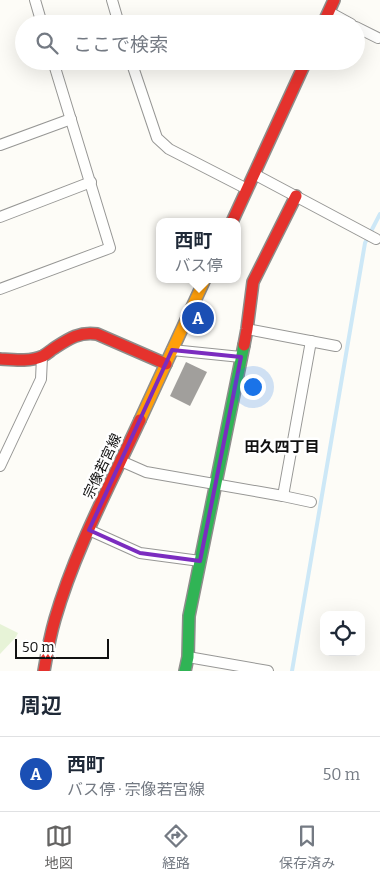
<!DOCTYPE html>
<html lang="ja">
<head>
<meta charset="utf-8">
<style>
  body { margin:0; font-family:Bitter,"Noto Sans JP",serif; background:#f6f6f7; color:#1f2937 }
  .controls { position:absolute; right:15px; bottom:15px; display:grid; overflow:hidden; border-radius:10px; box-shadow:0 5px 20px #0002 }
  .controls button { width:45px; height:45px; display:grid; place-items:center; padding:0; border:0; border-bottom:1px solid #e0e1e3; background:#fff; color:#1f2937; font:25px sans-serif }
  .scale { position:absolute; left:15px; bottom:12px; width:94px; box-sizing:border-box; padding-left:5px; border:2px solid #111; border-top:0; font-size:14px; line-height:18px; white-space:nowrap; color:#111; -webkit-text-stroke:4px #fff; paint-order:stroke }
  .you { position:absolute; left:252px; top:386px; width:18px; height:18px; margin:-12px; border:4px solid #fff; border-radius:50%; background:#1a73e8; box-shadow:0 0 0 8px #1a73e833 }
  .badge { display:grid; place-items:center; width:32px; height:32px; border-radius:50%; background:#646362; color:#fff; font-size:16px; font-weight:700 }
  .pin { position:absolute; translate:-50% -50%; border:2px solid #fff; box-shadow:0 1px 5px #0006 }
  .popup { position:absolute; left:156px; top:218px; width:85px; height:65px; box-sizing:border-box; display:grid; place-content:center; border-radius:10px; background:#fff; filter:drop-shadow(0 1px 4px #0005); font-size:16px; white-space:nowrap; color:#747a83 }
  .popup b { font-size:19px; color:#1f2937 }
  .popup::after { content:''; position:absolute; left:50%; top:100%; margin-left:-10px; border:10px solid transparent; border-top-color:#fff }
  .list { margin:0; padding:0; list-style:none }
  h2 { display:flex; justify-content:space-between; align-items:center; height:65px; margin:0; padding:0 20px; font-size:21px }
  h2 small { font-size:16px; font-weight:400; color:#747a83 }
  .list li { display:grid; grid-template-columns:32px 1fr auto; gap:15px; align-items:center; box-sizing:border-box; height:75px; padding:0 20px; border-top:1px solid #e0e1e3 }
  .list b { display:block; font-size:19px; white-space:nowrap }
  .list p { margin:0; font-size:16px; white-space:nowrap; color:#747a83 }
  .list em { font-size:16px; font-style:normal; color:#747a83 }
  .icon { flex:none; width:28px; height:28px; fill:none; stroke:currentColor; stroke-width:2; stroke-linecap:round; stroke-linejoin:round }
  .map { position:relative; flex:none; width:380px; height:671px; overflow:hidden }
  .search { position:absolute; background:#fff; box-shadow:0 5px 20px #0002; left:15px; right:15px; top:15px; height:55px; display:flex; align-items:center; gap:12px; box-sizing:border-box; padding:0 18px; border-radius:28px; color:#747a83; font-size:19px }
  .sheet { height:140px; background:#fff }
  nav { display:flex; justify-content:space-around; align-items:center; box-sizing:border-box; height:70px; border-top:1px solid #e0e1e3; background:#fff; font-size:14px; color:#747a83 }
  nav a { display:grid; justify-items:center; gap:2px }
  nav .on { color:#646362 }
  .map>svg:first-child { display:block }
  .grass { fill:#e7f3d7 }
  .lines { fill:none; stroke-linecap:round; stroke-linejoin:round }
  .stream { stroke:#cde8f7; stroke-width:4 }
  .building { fill:#a19f9c }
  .street-casing { stroke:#979795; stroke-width:12 }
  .fast-casing { stroke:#8e8d8b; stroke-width:14 }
  .slow-casing { stroke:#8e8d8b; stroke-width:14 }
  .jam-casing { stroke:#8e8d8b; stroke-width:14 }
  .street { stroke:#fffffe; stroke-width:10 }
  .fast { stroke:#30b455; stroke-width:11 }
  .slow { stroke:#ff9f0a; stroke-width:11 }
  .jam { stroke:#e5322d; stroke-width:11 }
  .marked { fill:none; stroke:#7b2cbf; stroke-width:4; stroke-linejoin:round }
  .labels { text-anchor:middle; stroke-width:5; stroke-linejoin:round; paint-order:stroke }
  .street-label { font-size:14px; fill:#111; stroke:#fff }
  .neighbourhood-label { font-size:15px; font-weight:bold; fill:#111; stroke:#fff }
</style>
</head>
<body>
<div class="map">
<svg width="380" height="671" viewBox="0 0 380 671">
  <rect width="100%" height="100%" fill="#fdfcf7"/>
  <polygon class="grass" points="0,624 18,633 16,637 0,654"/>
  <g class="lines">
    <polyline class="stream" points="292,671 365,243 380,214"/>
  </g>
  <polygon class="building" points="186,362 207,372 190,406 170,396"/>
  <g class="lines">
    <defs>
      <g id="street">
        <polyline points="35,0 42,24"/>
        <polyline points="112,0 119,24"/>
        <polyline points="329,12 351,24"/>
        <polyline points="356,27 378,38"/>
        <polyline points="131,61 157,138 169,149 247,189"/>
        <polyline points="0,145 71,119"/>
        <polyline points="254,174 376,239"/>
        <polyline points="0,217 91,182"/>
        <polyline points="0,289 110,248 53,61"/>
        <polyline points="247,329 336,346"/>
        <polyline points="172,350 241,357"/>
        <polyline points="121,461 146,472 283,496 311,341"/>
        <polyline points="0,466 41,379 42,357"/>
        <polyline points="283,496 311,502"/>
        <polyline points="89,530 140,553 200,561"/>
        <polyline points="188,657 268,671"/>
      </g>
      <polyline id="fast" points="185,671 188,657 189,616 244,345"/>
      <polyline id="slow" points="140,420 205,279"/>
      <g id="jam">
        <polyline points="323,24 334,0"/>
        <polyline points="232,222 306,61"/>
        <polyline points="244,345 247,329 253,282 296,196"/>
        <path d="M0,359c14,1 30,3 43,-3 4,-2 7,-5 10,-7 14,-9 26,-18 44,-15l69,30"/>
        <path d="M44,671c3,-18 6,-35 11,-52 20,-69 55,-134 85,-199"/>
      </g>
    </defs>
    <use href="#street" class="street-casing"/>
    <use href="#fast" class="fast-casing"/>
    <use href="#slow" class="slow-casing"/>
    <use href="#jam" class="jam-casing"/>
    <use href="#street" class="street"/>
    <use href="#fast" class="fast"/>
    <use href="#slow" class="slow"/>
    <use href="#jam" class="jam"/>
  </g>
  <path class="marked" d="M172,350l69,7 -41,204 -60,-8 -51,-23z"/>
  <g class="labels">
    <g class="street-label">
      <text transform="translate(102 466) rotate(-65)" y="5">宗像若宮線</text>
    </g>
    <g class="neighbourhood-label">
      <text x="282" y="452">田久四丁目</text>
    </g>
  </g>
</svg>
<div class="controls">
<button><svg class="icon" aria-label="locate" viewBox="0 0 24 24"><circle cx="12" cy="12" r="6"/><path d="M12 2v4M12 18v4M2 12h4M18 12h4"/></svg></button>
</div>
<div class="scale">50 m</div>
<div class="you"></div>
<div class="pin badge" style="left:198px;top:318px;background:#1a4fb4">A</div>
<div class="popup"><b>西町</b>バス停</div>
<div class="search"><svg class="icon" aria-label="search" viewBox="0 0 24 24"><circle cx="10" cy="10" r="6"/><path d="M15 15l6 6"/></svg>ここで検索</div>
</div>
<section class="sheet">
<h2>周辺<small></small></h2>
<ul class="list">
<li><span class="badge" style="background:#1a4fb4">A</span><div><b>西町</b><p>バス停 · 宗像若宮線</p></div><em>50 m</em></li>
</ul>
</section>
<nav>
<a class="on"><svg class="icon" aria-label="map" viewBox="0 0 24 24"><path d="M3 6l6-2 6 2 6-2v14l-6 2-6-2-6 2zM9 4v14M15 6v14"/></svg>地図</a>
<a><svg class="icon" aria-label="directions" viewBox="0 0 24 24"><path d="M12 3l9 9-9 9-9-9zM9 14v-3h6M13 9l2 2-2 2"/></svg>経路</a>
<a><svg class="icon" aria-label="saved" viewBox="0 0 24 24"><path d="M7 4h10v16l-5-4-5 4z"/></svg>保存済み</a>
</nav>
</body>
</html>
